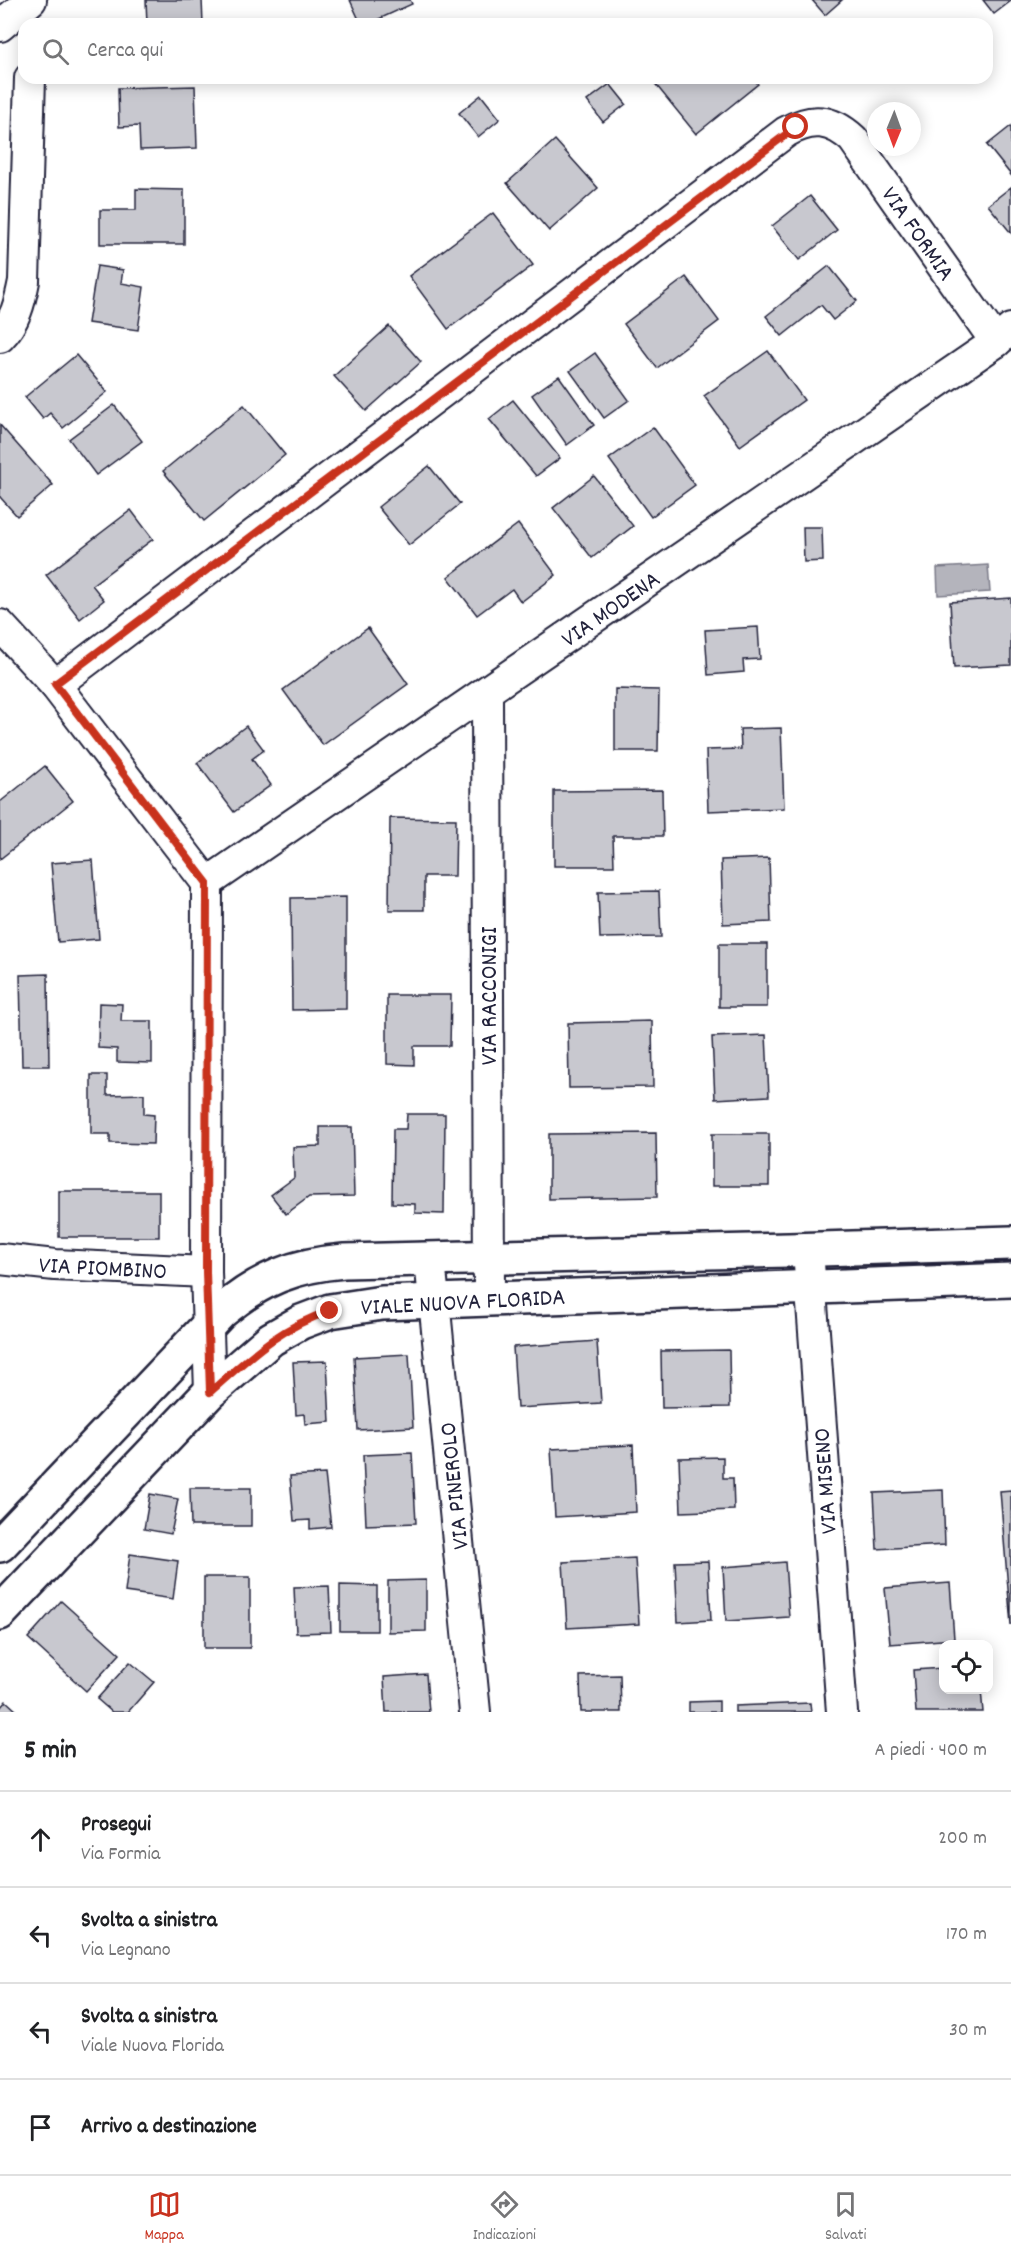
<!DOCTYPE html>
<html lang="it">
<head>
<meta charset="utf-8">
<style>
  body { margin:0; font-family:Dekko,sans-serif; background:#f2f2f2; color:#202124 }
  .controls { position:absolute; right:18px; bottom:18px; display:grid; overflow:hidden; border-radius:12px; box-shadow:0 3px 15px #0003 }
  .controls button { width:54px; height:54px; display:grid; place-items:center; padding:0; border:0; border-bottom:2px solid #e0e0e0; background:#fff; color:#202124; font:30px sans-serif }
  .compass { position:absolute; left:867px; top:102px; width:54px; height:54px; border-radius:50%; background:#fff; box-shadow:0 3px 15px #0003; rotate:181deg }
  .stop { position:absolute; width:18px; height:18px; margin:-14px; border:4px solid #c8321e; border-radius:50%; background:#fff }
  .stop.end { background:#c8321e; border-color:#fff; box-shadow:0 2px 6px #0008 }
  .list { margin:0; padding:0; list-style:none }
  h2 { display:flex; justify-content:space-between; align-items:center; height:78px; margin:0; padding:0 24px; font-size:26px }
  h2 small { font-size:20px; font-weight:400; color:#757577 }
  .list li { display:grid; grid-template-columns:39px 1fr auto; gap:18px; align-items:center; box-sizing:border-box; height:96px; padding:0 24px; border-top:2px solid #e0e0e0 }
  .list b { display:block; font-size:22px; white-space:nowrap }
  .list p { margin:0; font-size:20px; white-space:nowrap; color:#757577 }
  .list em { font-size:20px; font-style:normal; color:#757577 }
  .icon { flex:none; width:33px; height:33px; fill:none; stroke:currentColor; stroke-width:2; stroke-linecap:round; stroke-linejoin:round }
  .map { position:relative; flex:none; width:1011px; height:1712px; overflow:hidden }
  .search { position:absolute; background:#fff; box-shadow:0 3px 15px #0003; left:18px; right:18px; top:18px; height:66px; display:flex; align-items:center; gap:15px; box-sizing:border-box; padding:0 21px; border-radius:18px; color:#757577; font-size:22px }
  .sheet { height:462px; background:#fff }
  nav { display:flex; justify-content:space-around; align-items:center; box-sizing:border-box; height:84px; border-top:2px solid #e0e0e0; background:#fff; font-size:16px; color:#757577 }
  nav a { display:grid; justify-items:center; gap:3px }
  nav .on { color:#c8321e }
  .map>svg:first-child { display:block }
  .water { fill:#b4b4bc; stroke:#7a7a88; stroke-width:1.5 }
  .building { fill:#c8c8cf; stroke:#22223b; stroke-width:1.5 }
  .lines { fill:none; stroke-linecap:round; stroke-linejoin:round }
  .minor-casing { stroke:#22223b; stroke-width:34 }
  .tertiary-casing { stroke:#22223b; stroke-width:38 }
  .minor { stroke:#fff; stroke-width:30 }
  .tertiary { stroke:#fff; stroke-width:33 }
  .route { stroke:#c8321e; stroke-width:8 }
  .labels { text-anchor:middle; stroke-width:6; stroke-linejoin:round; paint-order:stroke }
  .street-label { font-size:24px; fill:#22223b; stroke:#fff }
</style>
</head>
<body>
<div class="map">
<svg width="1011" height="1712" viewBox="0 0 1011 1712">
  <rect width="100%" height="100%" fill="#fff"/>
  <filter id="ink" filterUnits="userSpaceOnUse"><feTurbulence type="fractalNoise" baseFrequency=".0167" numOctaves="2"/><feDisplacementMap in="SourceGraphic" scale="12" xChannelSelector="R" yChannelSelector="G"/><feConvolveMatrix kernelMatrix="1 2 1 2 8 2 1 2 1" color-interpolation-filters="sRGB"/></filter>
  <g filter="url(#ink)">
    <polygon class="water" points="988,565 990,592 938,595 937,568"/>
    <g class="building">
      <polygon points="146,0 202,0 203,24 147,24"/>
      <polygon points="350,0 410,0 412,4 368,24 361,24"/>
      <polygon points="812,0 842,0 825,15"/>
      <polygon points="983,0 1011,0 1011,1 994,14"/>
      <polygon points="655,78 754,78 758,84 696,134 652,80"/>
      <polygon points="610,84 626,104 603,122 587,101"/>
      <polygon points="195,86 197,148 140,150 139,126 119,127 118,88"/>
      <polygon points="481,95 500,119 478,137 459,113"/>
      <polygon points="1011,126 1011,175 987,145"/>
      <polygon points="555,140 598,188 549,231 507,183"/>
      <polygon points="1011,187 1011,233 988,205"/>
      <polygon points="136,189 184,190 184,244 100,244 100,210 136,210"/>
      <polygon points="810,196 837,230 799,260 772,226"/>
      <polygon points="493,213 533,265 448,329 409,276"/>
      <polygon points="97,266 123,270 121,283 144,287 138,330 88,323"/>
      <polygon points="829,266 857,301 833,320 821,305 782,336 766,316"/>
      <polygon points="686,277 719,321 657,368 624,324"/>
      <polygon points="389,326 421,362 366,411 334,376"/>
      <polygon points="768,351 804,400 740,446 704,396"/>
      <polygon points="595,353 629,400 604,418 570,371"/>
      <polygon points="76,355 107,392 63,428 50,413 43,419 25,397"/>
      <polygon points="559,376 594,425 567,445 532,395"/>
      <polygon points="513,400 560,458 536,476 489,419"/>
      <polygon points="114,405 142,441 96,475 69,439"/>
      <polygon points="244,405 285,455 204,521 163,471"/>
      <polygon points="0,425 53,485 17,516 0,497"/>
      <polygon points="653,427 695,485 651,517 609,459"/>
      <polygon points="429,466 460,504 409,545 378,507"/>
      <polygon points="594,476 633,526 592,558 553,508"/>
      <polygon points="131,510 153,539 92,585 104,600 80,619 46,575"/>
      <polygon points="518,524 556,575 521,602 512,589 477,615 448,577"/>
      <polygon points="803,527 822,527 823,561 804,562"/>
      <polygon points="1011,598 1011,665 954,668 950,602"/>
      <polygon points="758,627 760,659 743,660 744,672 708,675 705,630"/>
      <polygon points="368,628 408,684 323,745 283,690"/>
      <polygon points="615,689 659,690 658,751 615,751"/>
      <polygon points="246,726 264,750 252,759 271,785 234,812 197,763"/>
      <polygon points="781,728 784,808 708,811 706,750 741,749 740,729"/>
      <polygon points="45,766 73,801 0,859 0,802"/>
      <polygon points="662,790 663,836 613,836 614,866 554,866 554,791"/>
      <polygon points="390,818 456,819 455,876 424,876 424,910 389,910"/>
      <polygon points="769,858 771,922 723,924 721,860"/>
      <polygon points="93,860 99,939 58,942 51,863"/>
      <polygon points="659,891 661,937 600,938 598,892"/>
      <polygon points="346,897 346,1009 292,1010 291,898"/>
      <rect x="719" y="944" width="48" height="63"/>
      <polygon points="48,974 49,1066 22,1066 20,975"/>
      <polygon points="387,995 451,995 450,1046 414,1046 414,1065 387,1064"/>
      <polygon points="99,1003 122,1004 121,1021 152,1021 152,1063 117,1062 117,1049 98,1048"/>
      <polygon points="652,1021 653,1087 569,1088 568,1023"/>
      <polygon points="766,1035 769,1096 715,1099 712,1037"/>
      <polygon points="91,1075 107,1075 107,1095 144,1094 144,1114 154,1115 153,1144 110,1143 110,1134 91,1134"/>
      <polygon points="407,1114 445,1114 444,1214 415,1213 415,1204 392,1203 393,1129 406,1129"/>
      <polygon points="320,1127 352,1127 354,1196 309,1197 286,1214 271,1195 294,1178 293,1147 320,1146"/>
      <polygon points="656,1133 657,1197 549,1199 549,1134"/>
      <rect x="712" y="1134" width="57" height="52"/>
      <rect x="59" y="1191" width="100" height="46"/>
      <polygon points="597,1341 601,1403 517,1408 513,1347"/>
      <polygon points="729,1350 730,1407 662,1408 661,1351"/>
      <polygon points="409,1354 413,1427 358,1430 354,1357"/>
      <polygon points="327,1361 330,1422 305,1424 304,1414 296,1415 293,1362"/>
      <polygon points="633,1445 636,1512 555,1517 551,1449"/>
      <polygon points="412,1453 416,1523 366,1525 363,1455"/>
      <polygon points="723,1457 723,1478 733,1478 734,1510 681,1512 679,1458"/>
      <polygon points="325,1474 331,1527 310,1529 310,1520 294,1521 290,1476"/>
      <polygon points="190,1488 251,1488 251,1526 191,1526"/>
      <polygon points="943,1490 945,1545 877,1549 874,1493"/>
      <polygon points="1011,1490 1011,1625 1000,1491"/>
      <polygon points="150,1494 178,1499 171,1534 144,1529"/>
      <polygon points="130,1554 178,1561 173,1599 125,1592"/>
      <polygon points="635,1558 639,1624 567,1628 563,1562"/>
      <polygon points="708,1561 711,1620 678,1622 675,1562"/>
      <polygon points="785,1562 789,1617 726,1621 723,1567"/>
      <rect x="204" y="1577" width="46" height="71"/>
      <polygon points="426,1580 426,1631 388,1632 388,1581"/>
      <polygon points="950,1583 954,1639 890,1644 885,1588"/>
      <polygon points="340,1585 377,1586 377,1631 340,1631"/>
      <polygon points="329,1586 331,1632 296,1633 294,1587"/>
      <polygon points="61,1601 120,1654 86,1691 28,1638"/>
      <polygon points="130,1662 154,1682 128,1712 112,1712 97,1699"/>
      <polygon points="944,1668 944,1690 981,1690 983,1712 916,1712 913,1670"/>
      <polygon points="426,1674 429,1712 386,1712 384,1677"/>
      <polygon points="620,1675 621,1712 581,1712 580,1676"/>
      <polygon points="6,1701 18,1712 0,1712 0,1708"/>
      <polygon points="719,1701 719,1712 689,1712 689,1702"/>
      <polygon points="810,1703 811,1712 735,1712 735,1706"/>
    </g>
    <g class="lines">
      <defs>
        <g id="minor">
          <polyline points="0,26 31,0"/>
          <path d="M0,337c15,-15 20,-35 24,-56l6,-203"/>
          <polyline points="0,625 55,685 207,883 206,1272 210,1392"/>
          <path d="M55,685l731,-553c26,-15 45,-13 67,7l143,203"/>
          <polyline points="487,693 489,1299"/>
          <polyline points="207,883 996,342 1011,329"/>
          <polyline points="808,1250 842,1712"/>
          <polyline points="0,1259 55,1265 206,1272"/>
          <polyline points="430,1260 475,1712"/>
        </g>
        <g id="tertiary">
          <path d="M0,1545l221,-233c39,-33 73,-47 123,-51l445,-11 222,-7"/>
          <polyline points="0,1613 210,1392 271,1339 301,1322 330,1311 382,1303 1011,1280"/>
        </g>
      </defs>
      <use href="#minor" class="minor-casing"/>
      <use href="#tertiary" class="tertiary-casing"/>
      <use href="#minor" class="minor"/>
      <use href="#tertiary" class="tertiary"/>
    </g>
  </g>
  <g class="lines" filter="url(#ink)">
    <path class="route" d="M330,1311c-52,17 -80,46 -120,81l-4,-120 1,-389 -152,-199 741,-557"/>
  </g>
  <g class="labels">
    <g class="street-label">
      <text transform="translate(919 233) rotate(55)" y="8">VIA FORMIA</text>
      <text transform="translate(610 608) rotate(-35)" y="8">VIA MODENA</text>
      <text transform="translate(488 996) rotate(-90)" y="8">VIA RACCONIGI</text>
      <text transform="translate(103 1267) rotate(3)" y="8">VIA PIOMBINO</text>
      <text transform="translate(463 1301) rotate(-3)" y="8">VIALE NUOVA FLORIDA</text>
      <text transform="translate(824 1481) rotate(-94)" y="8">VIA MISENO</text>
      <text transform="translate(453 1486) rotate(-96)" y="8">VIA PINEROLO</text>
    </g>
  </g>
</svg>
<div class="controls">
<button><svg class="icon" aria-label="locate" viewBox="0 0 24 24"><circle cx="12" cy="12" r="6"/><path d="M12 2v4M12 18v4M2 12h4M18 12h4"/></svg></button>
</div>
<svg class="compass" viewBox="-18 -18 36 36"><path d="M0-13l5 13h-10z" fill="#e53935"/><path d="M0 13l5-13h-10z" fill="#757577"/></svg>
<div class="stop" style="left:796px;top:127px"></div>
<div class="stop end" style="left:330px;top:1311px"></div>
<div class="search"><svg class="icon" aria-label="search" viewBox="0 0 24 24"><circle cx="10" cy="10" r="6"/><path d="M15 15l6 6"/></svg>Cerca qui</div>
</div>
<section class="sheet">
<h2>5 min<small>A piedi · 400 m</small></h2>
<ul class="list">
<li><svg class="icon" aria-label="ahead" viewBox="0 0 24 24"><path d="M12 20V5M6 11l6-6 6 6"/></svg><div><b>Prosegui</b><p>Via Formia</p></div><em>200 m</em></li>
<li><svg class="icon" aria-label="left" viewBox="0 0 24 24"><path d="M17 20v-9H6M10 6l-5 5 5 5"/></svg><div><b>Svolta a sinistra</b><p>Via Legnano</p></div><em>170 m</em></li>
<li><svg class="icon" aria-label="left" viewBox="0 0 24 24"><path d="M17 20v-9H6M10 6l-5 5 5 5"/></svg><div><b>Svolta a sinistra</b><p>Viale Nuova Florida</p></div><em>30 m</em></li>
<li><svg class="icon" aria-label="arrive" viewBox="0 0 24 24"><path d="M6 21V4h12l-3 4 3 4H6"/></svg><div><b>Arrivo a destinazione</b></div></li>
</ul>
</section>
<nav>
<a class="on"><svg class="icon" aria-label="map" viewBox="0 0 24 24"><path d="M3 6l6-2 6 2 6-2v14l-6 2-6-2-6 2zM9 4v14M15 6v14"/></svg>Mappa</a>
<a><svg class="icon" aria-label="directions" viewBox="0 0 24 24"><path d="M12 3l9 9-9 9-9-9zM9 14v-3h6M13 9l2 2-2 2"/></svg>Indicazioni</a>
<a><svg class="icon" aria-label="saved" viewBox="0 0 24 24"><path d="M7 4h10v16l-5-4-5 4z"/></svg>Salvati</a>
</nav>
</body>
</html>
